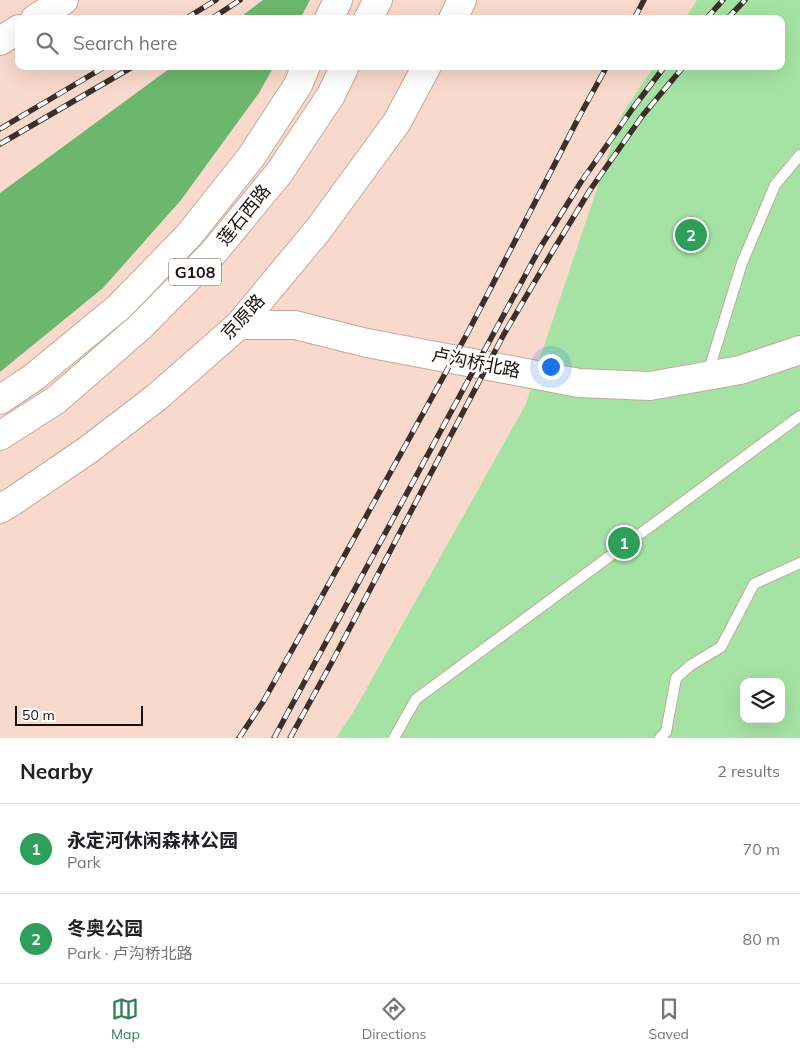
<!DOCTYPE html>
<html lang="en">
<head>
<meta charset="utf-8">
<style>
  body { margin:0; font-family:Mulish,"Noto Sans SC",sans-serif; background:#f2f2f2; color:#202124 }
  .controls { position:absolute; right:15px; bottom:15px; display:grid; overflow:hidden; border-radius:10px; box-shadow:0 5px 20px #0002 }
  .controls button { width:45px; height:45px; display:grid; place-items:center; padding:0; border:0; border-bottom:1px solid #e0e0e0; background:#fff; color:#202124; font:25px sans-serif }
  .scale { position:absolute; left:15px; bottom:12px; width:128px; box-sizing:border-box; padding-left:5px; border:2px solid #1b110c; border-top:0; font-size:14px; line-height:18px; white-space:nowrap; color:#1b110c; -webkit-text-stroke:4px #fff; paint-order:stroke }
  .you { position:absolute; left:550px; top:366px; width:18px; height:18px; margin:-12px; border:4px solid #fff; border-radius:50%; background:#1a73e8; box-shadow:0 0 0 8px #1a73e833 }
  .badge { display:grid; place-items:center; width:32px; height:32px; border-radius:50%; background:#2e7f50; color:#fff; font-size:16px; font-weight:700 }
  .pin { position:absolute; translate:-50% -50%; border:2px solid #fff; box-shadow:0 1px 5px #0006 }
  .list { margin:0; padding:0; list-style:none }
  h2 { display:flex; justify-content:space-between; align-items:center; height:65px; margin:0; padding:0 20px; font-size:21px }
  h2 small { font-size:16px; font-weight:400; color:#757577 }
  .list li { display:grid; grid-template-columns:32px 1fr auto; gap:15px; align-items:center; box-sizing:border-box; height:90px; padding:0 20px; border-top:1px solid #e0e0e0 }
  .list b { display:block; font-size:19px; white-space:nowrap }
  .list p { margin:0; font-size:16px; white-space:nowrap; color:#757577 }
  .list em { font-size:16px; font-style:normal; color:#757577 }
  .icon { flex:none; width:28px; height:28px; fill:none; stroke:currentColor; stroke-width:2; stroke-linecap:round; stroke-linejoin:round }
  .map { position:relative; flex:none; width:800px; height:738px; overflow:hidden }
  .search { position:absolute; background:#fff; box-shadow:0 5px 20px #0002; left:15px; right:15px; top:15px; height:55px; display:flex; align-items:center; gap:12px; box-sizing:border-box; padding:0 18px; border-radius:10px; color:#757577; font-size:19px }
  .sheet { height:245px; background:#fff }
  nav { display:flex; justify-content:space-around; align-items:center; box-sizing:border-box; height:70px; border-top:1px solid #e0e0e0; background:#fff; font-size:14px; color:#757577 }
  nav a { display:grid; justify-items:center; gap:2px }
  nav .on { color:#2e7f50 }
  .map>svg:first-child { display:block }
  .green { fill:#a5e3a4; fill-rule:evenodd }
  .forest { fill:#6cb76d }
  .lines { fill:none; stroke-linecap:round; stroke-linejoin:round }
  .lane-casing { stroke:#c6a89b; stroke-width:12 }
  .secondary-casing { stroke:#c6a89b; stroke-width:30 }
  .primary-casing { stroke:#c6a89b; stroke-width:30 }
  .highway-casing { stroke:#c6a89b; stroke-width:30 }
  .lane { stroke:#fff; stroke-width:10 }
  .secondary { stroke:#fff; stroke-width:28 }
  .primary { stroke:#fff; stroke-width:28 }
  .highway { stroke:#fff; stroke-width:28 }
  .rail-casing { stroke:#3c2f29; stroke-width:5.5 }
  .rail { stroke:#fff; stroke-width:4; stroke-dasharray:11; stroke-linecap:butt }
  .labels { text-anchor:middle; stroke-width:5; stroke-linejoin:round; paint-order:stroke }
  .shield { fill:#fff; stroke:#5f5855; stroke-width:1 }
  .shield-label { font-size:16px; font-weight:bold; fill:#1b110c }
  .street-label { font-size:18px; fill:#1b110c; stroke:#fff }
</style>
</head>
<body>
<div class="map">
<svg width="800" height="738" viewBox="0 0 800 738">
  <rect width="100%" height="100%" fill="#f9d9cb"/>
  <path class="green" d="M697,0h103v738h-464l18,-27 172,-307 15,-49 81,-241 32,-48h127v-47h-96zM744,682h37v37h-37z"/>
  <g class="forest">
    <polygon points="263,0 310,0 300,19 238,19"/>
    <polygon points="173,66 274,66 259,93 181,200 103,288 0,372 0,193"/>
  </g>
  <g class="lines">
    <defs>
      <g id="lane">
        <polyline points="708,373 742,263 775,185 800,155"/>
        <polyline points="394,738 416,699 800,416"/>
        <polyline points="660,738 666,732 676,678 691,665 721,647 754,584 800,563"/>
      </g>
      <g id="secondary">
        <polyline points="453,19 462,0"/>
        <polyline points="239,325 295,325 367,343 579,383 650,386 740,370 800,350"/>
        <polyline points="0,509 13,501 88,450 157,397 239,325 318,230 397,122 427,66"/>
      </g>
      <g id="primary">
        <polyline points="35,19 64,0"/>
        <polyline points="0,41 19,29"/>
      </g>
      <g id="highway">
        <polyline points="329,19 338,0"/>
        <polyline points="368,19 378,0"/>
        <polyline points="0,400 34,377 119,307 189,235 251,157 298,85 306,66"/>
        <polyline points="0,436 56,400 140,327 213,253 279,173 331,95 345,66"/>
      </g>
    </defs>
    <use href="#lane" class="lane-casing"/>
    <use href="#secondary" class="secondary-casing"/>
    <use href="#primary" class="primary-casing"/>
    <use href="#highway" class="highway-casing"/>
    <use href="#lane" class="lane"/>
    <use href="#secondary" class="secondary"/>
    <use href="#primary" class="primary"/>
    <use href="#highway" class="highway"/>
    <defs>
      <g id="rail">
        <polyline points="185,19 216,0"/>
        <polyline points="211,19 240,0"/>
        <polyline points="634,19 644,0"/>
        <polyline points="706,19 723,0"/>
        <polyline points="727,19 745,0"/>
        <polyline points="0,129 106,66"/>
        <polyline points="0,144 134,66"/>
        <polyline points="239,738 263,702 306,625 467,334 579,117 607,66"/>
        <polyline points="274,738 540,248 581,182 633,108 665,66"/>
        <polyline points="290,738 332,662 504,334 551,254 590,190 643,115 684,66"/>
      </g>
    </defs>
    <use href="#rail" class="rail-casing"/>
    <use href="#rail" class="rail"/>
  </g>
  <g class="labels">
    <rect class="shield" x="169" y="258.5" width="52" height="27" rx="4"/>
    <g class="shield-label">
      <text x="195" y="278">G108</text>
    </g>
    <g class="street-label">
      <text transform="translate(244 215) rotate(-51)" y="6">莲石西路</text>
      <text transform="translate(243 317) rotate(-47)" y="6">京原路</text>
      <text transform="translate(476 363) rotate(11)" y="6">卢沟桥北路</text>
    </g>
  </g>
</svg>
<div class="controls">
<button><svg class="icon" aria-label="layers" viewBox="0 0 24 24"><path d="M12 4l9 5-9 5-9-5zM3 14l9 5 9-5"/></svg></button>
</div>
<div class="scale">50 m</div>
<div class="you"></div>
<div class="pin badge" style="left:624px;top:543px;background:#2e9e5b">1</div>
<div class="pin badge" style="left:691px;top:235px;background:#2e9e5b">2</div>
<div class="search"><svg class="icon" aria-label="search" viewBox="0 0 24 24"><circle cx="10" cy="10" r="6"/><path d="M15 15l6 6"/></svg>Search here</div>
</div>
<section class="sheet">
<h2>Nearby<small>2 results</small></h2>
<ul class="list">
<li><span class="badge" style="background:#2e9e5b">1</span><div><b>永定河休闲森林公园</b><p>Park</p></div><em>70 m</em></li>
<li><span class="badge" style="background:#2e9e5b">2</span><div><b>冬奥公园</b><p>Park · 卢沟桥北路</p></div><em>80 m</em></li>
</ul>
</section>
<nav>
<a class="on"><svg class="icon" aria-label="map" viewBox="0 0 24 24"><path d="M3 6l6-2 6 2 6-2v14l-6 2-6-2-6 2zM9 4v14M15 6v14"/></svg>Map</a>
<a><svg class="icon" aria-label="directions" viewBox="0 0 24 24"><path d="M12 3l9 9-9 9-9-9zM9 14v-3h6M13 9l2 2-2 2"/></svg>Directions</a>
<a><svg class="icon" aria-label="saved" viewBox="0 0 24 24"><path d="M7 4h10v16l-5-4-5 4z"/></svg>Saved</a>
</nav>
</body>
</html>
